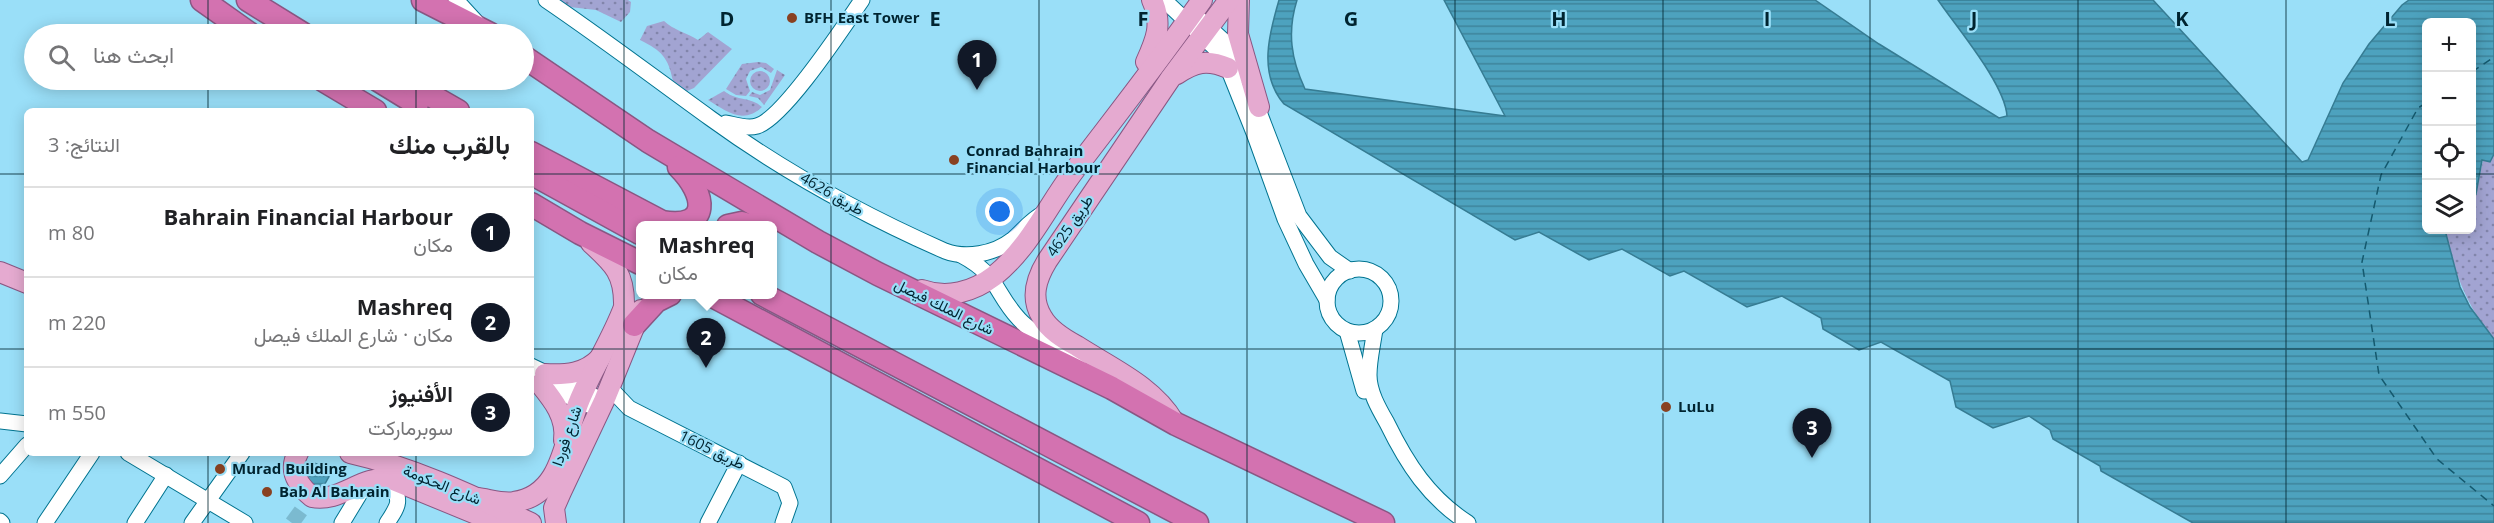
<!DOCTYPE html>
<html lang="ar">
<head>
<meta charset="utf-8">
<style>
  body { margin:0; font-family:"Open Sans",Vazirmatn,sans-serif; background:#f2f2f2; color:#202124; direction:rtl }
  .controls { position:absolute; right:18px; top:18px; display:grid; overflow:hidden; border-radius:9px; box-shadow:0 3px 15px #0003 }
  .controls button { width:54px; height:54px; display:grid; place-items:center; padding:0; border:0; border-bottom:2px solid #e0e0e0; background:#fff; color:#202124; font:30px sans-serif }
  .you { position:absolute; left:1000px; top:212px; width:21px; height:21px; margin:-15px; border:4px solid #fff; border-radius:50%; background:#1a73e8; box-shadow:0 0 0 9px #1a73e833 }
  .badge { display:grid; place-items:center; width:39px; height:39px; border-radius:50%; background:#111827; color:#fff; font-size:20px; font-weight:700 }
  .pin { position:absolute; translate:-50% -50px; filter:drop-shadow(0 2px 3px #0008) }
  .pin::after { content:''; position:absolute; top:32px; width:21px; height:18px; background:inherit; clip-path:polygon(0 0,100% 0,50% 100%) }
  .popup { position:absolute; left:636px; top:221px; width:141px; height:78px; box-sizing:border-box; display:grid; place-content:center; border-radius:9px; background:#fff; filter:drop-shadow(0 2px 4px #0005); font-size:20px; white-space:nowrap; color:#757577 }
  .popup b { font-size:22px; color:#202124 }
  .popup::after { content:''; position:absolute; left:50%; top:100%; margin-left:-12px; border:12px solid transparent; border-top-color:#fff }
  .list { margin:0; padding:0; list-style:none }
  h2 { display:flex; justify-content:space-between; align-items:center; height:78px; margin:0; padding:0 24px; font-size:26px }
  h2 small { font-size:20px; font-weight:400; color:#757577 }
  .list li { display:grid; grid-template-columns:39px 1fr auto; gap:18px; align-items:center; box-sizing:border-box; height:90px; padding:0 24px; border-top:2px solid #e0e0e0 }
  .list b { display:block; font-size:22px; white-space:nowrap }
  .list p { margin:0; font-size:20px; white-space:nowrap; color:#757577 }
  .list em { font-size:20px; font-style:normal; color:#757577 }
  .icon { flex:none; width:33px; height:33px; fill:none; stroke:currentColor; stroke-width:2; stroke-linecap:round; stroke-linejoin:round }
  .map { position:relative; flex:none; width:2494px; height:523px; overflow:hidden; direction:ltr }
  .search { position:absolute; background:#fff; box-shadow:0 3px 15px #0003; left:24px; top:24px; width:510px; height:66px; display:flex; align-items:center; gap:15px; box-sizing:border-box; padding:0 21px; border-radius:33px; color:#757577; font-size:22px }
  .panel { position:absolute; background:#fff; box-shadow:0 3px 15px #0003; left:24px; top:108px; width:510px; height:348px; border-radius:9px; direction:rtl }
  .map>svg:first-child { display:block }
  .grass { fill:url(#grass-dots) }
  .water { fill:url(#water-rules); stroke:#367c93; stroke-width:1.5 }
  .lines { fill:none; stroke-linecap:round; stroke-linejoin:round }
  .ferry { stroke:#14596e; stroke-width:1.5; stroke-dasharray:8 6; stroke-linecap:butt }
  .minor-tunnel { stroke:#7bbad0; stroke-width:15; stroke-dasharray:15 8; stroke-linecap:butt }
  .minor-casing { stroke:#007490; stroke-width:17 }
  .major-casing { stroke:#895783; stroke-width:22 }
  .highway-casing { stroke:#895783; stroke-width:25 }
  .minor { stroke:#fff; stroke-width:15 }
  .major { stroke:#e5aad0; stroke-width:20 }
  .highway { stroke:#d372b0; stroke-width:22 }
  .grid { fill:none; stroke:#002430; stroke-width:1.5; stroke-opacity:0.55 }
  .poi-dot { fill:#894121; stroke:#9adff8; stroke-width:2 }
  .labels { text-anchor:middle; stroke-width:4.5; stroke-linejoin:round; paint-order:stroke }
  .poi-label { font-size:15px; font-weight:bold; fill:#002430; stroke:#9adff8; text-anchor:start }
  .street-label { font-size:15px; fill:#002430; stroke:#9adff8 }
  .grid-label { font-size:20px; text-anchor:middle; font-weight:bold; fill:#002430; stroke:#9adff8; stroke-width:4.5; stroke-linejoin:round; paint-order:stroke }
</style>
</head>
<body>
<div class="map">
<svg width="2494" height="523" viewBox="0 0 2494 523">
  <defs>
    <pattern id="grass-dots" width="8" height="8" patternUnits="userSpaceOnUse" patternTransform="scale(1.5)"><rect width="8" height="8" fill="#a2a4d2"/><path d="M2 2h.1M6 6h.1" fill="none" stroke="#8285ab" stroke-width="1.8" stroke-linecap="round"/></pattern>
    <pattern id="water-rules" width="6" height="5" patternUnits="userSpaceOnUse" patternTransform="scale(1.5)"><rect width="6" height="5" fill="#4da2be"/><path d="M0 2.5h6" fill="none" stroke="#3e849b"/></pattern>
  </defs>
  <rect width="100%" height="100%" fill="#9adff8"/>
  <g class="grass">
    <polygon points="559,0 628,0 631,2 630,12 621,22 596,10 561,6"/>
    <path d="M664,21c9,9 23,12 34,19l10,-8 24,17 -38,39 -7,3 -14,-10c-5,-24 -11,-30 -33,-41l7,-14z"/>
    <polygon points="758,62 766,63 774,69 771,73 761,67 750,71 746,79 750,91 746,96 736,95 726,89 742,64"/>
    <polygon points="777,70 785,75 764,105 758,98 749,96 752,92 760,95 770,90"/>
    <circle cx="760" cy="81" r="10"/>
    <path d="M724,91c14,11 26,5 38,16 -19,18 -36,4 -54,-7z"/>
    <path d="M2494,154v185c-28,-33 -40,-68 -49,-109h27v-37h4l7,-33 7,1z"/>
  </g>
  <g class="water">
    <path d="M1279,0h18c-10,32 -6,59 8,89l200,27 -61,-116h371l64,44 120,74 8,-2c-2,-32 -50,-88 -69,-116h215l149,162 6,-2 35,-77 26,-39 33,-39 7,-5h85v154l-4,8 -8,-2 -6,34 -4,-1v-171h-46v208h19l15,57 10,20 24,32v184h-301l-92,-52 -1,-5 -47,-27 -3,-9 -21,-14 -36,12 -37,-21 -6,-26 -69,-39 -22,8 -36,-21 -2,-11 -39,-22 -35,11 -63,-36 -14,5 -48,-27 -33,11 -50,-28 -24,8 -231,-136c-26,-30 -15,-70 -5,-104z"/>
    <polygon points="314,463 329,469 331,473 322,489 316,489 305,476"/>
  </g>
  <g class="lines">
    <g class="ferry">
      <polyline points="2472,72 2494,57"/>
      <polyline points="2426,103 2418,108 2381,175 2362,262 2379,375 2437,459 2494,506"/>
    </g>
    <polyline class="minor-tunnel" points="292,523 303,508"/>
    <defs>
      <g id="minor">
        <polyline points="456,0 479,25"/>
        <path d="M546,0c56,38 110,79 164,118 73,53 153,97 235,133 21,8 49,3 67,-11 11,-9 18,-20 32,-27"/>
        <polyline points="1164,0 1215,48 1228,68 1254,133 1285,219 1306,264 1327,300"/>
        <polyline points="1202,21 1225,42 1243,75"/>
        <polyline points="1254,99 1299,216 1330,257 1350,271"/>
        <path d="M726,123c10,2 21,6 31,3 27,-8 87,-100 105,-126"/>
        <path d="M961,255c38,20 33,37 58,64 16,17 40,29 59,44"/>
        <circle cx="1359" cy="301" r="32"/>
        <path d="M1375,329c-2,15 -6,31 -6,46 0,17 10,34 18,48 20,41 42,75 81,100"/>
        <polyline points="1347,331 1364,391"/>
        <polyline points="531,366 604,401"/>
        <polyline points="531,380 589,405"/>
        <polyline points="610,388 629,408 784,487 790,503 783,523"/>
        <polyline points="0,421 27,424"/>
        <polyline points="128,453 245,523"/>
        <polyline points="0,476 27,445"/>
        <polyline points="0,521 2,523"/>
        <polyline points="45,523 92,453"/>
        <polyline points="135,523 166,475"/>
        <polyline points="192,523 242,453"/>
        <polyline points="342,523 368,480"/>
        <path d="M387,523c14,-21 13,-21 4,-44"/>
        <polyline points="708,523 739,463"/>
      </g>
      <g id="major">
        <polyline points="1239,0 1238,34 1259,107"/>
        <path d="M1146,62c10,-22 17,-38 6,-62"/>
        <path d="M1177,74c18,-12 30,-15 51,-6"/>
        <polyline points="0,272 27,283"/>
        <path d="M922,290c25,9 51,2 72,-14 34,-27 52,-67 77,-101 44,-58 89,-115 131,-175"/>
        <path d="M545,374c21,1 40,0 55,-16"/>
        <path d="M540,384c13,16 27,33 24,56"/>
        <path d="M1174,422c-21,-36 -63,-54 -97,-76 -13,-7 -28,-16 -35,-29 -12,-19 -6,-38 5,-56l123,-182 59,-79"/>
        <path d="M298,453c-10,17 0,32 14,44 28,6 49,-22 79,-18l107,44"/>
        <path d="M350,453c62,14 123,43 181,70"/>
        <path d="M477,498c11,1 25,6 37,4 50,-7 50,-66 66,-103 13,-31 32,-60 44,-92 1,-33 -10,-43 -33,-64"/>
        <polyline points="556,523 554,508 561,492 604,401 641,310"/>
      </g>
      <g id="highway">
        <polyline points="202,0 250,34"/>
        <polyline points="248,0 303,34"/>
        <polyline points="423,0 490,34"/>
        <polyline points="524,57 648,141 818,242 878,274 1112,388 1176,424 1383,523"/>
        <polyline points="323,80 375,111"/>
        <polyline points="378,80 417,104"/>
        <polyline points="404,80 458,111"/>
        <path d="M531,153l131,69c50,8 44,-28 17,-55"/>
        <polyline points="531,173 640,233"/>
        <polyline points="531,204 580,233 640,263"/>
        <polyline points="728,226 742,223 753,226"/>
        <polyline points="709,294 1138,523"/>
        <polyline points="762,294 1197,523"/>
        <polyline points="634,325 656,301 670,294"/>
      </g>
    </defs>
    <use href="#minor" class="minor-casing"/>
    <use href="#major" class="major-casing"/>
    <use href="#highway" class="highway-casing"/>
    <use href="#minor" class="minor"/>
    <use href="#major" class="major"/>
    <use href="#highway" class="highway"/>
  </g>
  <path class="grid" d="M208,0v34M416,0v34M624,0v523M831,0v523M1039,0v523M1247,0v523M1455,0v523M1663,0v523M1870,0v523M2078,0v523M2286,0v523M208,80v31M416,80v31M0,174h27M531,174h1895M2472,174h22M0,349h27M531,349h1963M208,453v70M416,453v70"/>
  <g class="poi-dot">
    <circle cx="792" cy="18" r="6"/>
    <circle cx="954" cy="160" r="6"/>
    <circle cx="1666" cy="407" r="6"/>
    <circle cx="220" cy="469" r="6"/>
    <circle cx="267" cy="492" r="6"/>
  </g>
  <g class="labels">
    <g class="poi-label">
      <text x="804" y="23">BFH East Tower</text>
      <text x="966" y="156">Conrad Bahrain<tspan x="966" dy="17">Financial Harbour</tspan></text>
      <text x="1678" y="412">LuLu</text>
      <text x="232" y="474">Murad Building</text>
      <text x="279" y="497">Bab Al Bahrain</text>
    </g>
    <g class="street-label">
      <text transform="translate(832 194) rotate(30)" y="5">طريق 4626</text>
      <text transform="translate(1070 226) rotate(-56)" y="5">طريق 4625</text>
      <text transform="translate(944 307) rotate(26)" y="5">شارع الملك فيصل</text>
      <text transform="translate(567 436) rotate(-71)" y="5">شارع فوردا</text>
      <text transform="translate(712 450) rotate(26)" y="5">طريق 1605</text>
      <text transform="translate(442 485) rotate(22)" y="5">شارع الحكومة</text>
    </g>
  </g>
  <g class="grid-label">
    <text x="727" y="26">D</text>
    <text x="935" y="26">E</text>
    <text x="1143" y="26">F</text>
    <text x="1351" y="26">G</text>
    <text x="1559" y="26">H</text>
    <text x="1767" y="26">I</text>
    <text x="1974" y="26">J</text>
    <text x="2182" y="26">K</text>
    <text x="2390" y="26">L</text>
  </g>
</svg>
<div class="controls">
<button>+</button>
<button>−</button>
<button><svg class="icon" aria-label="locate" viewBox="0 0 24 24"><circle cx="12" cy="12" r="6"/><path d="M12 2v4M12 18v4M2 12h4M18 12h4"/></svg></button>
<button><svg class="icon" aria-label="layers" viewBox="0 0 24 24"><path d="M12 4l9 5-9 5-9-5zM3 14l9 5 9-5"/></svg></button>
</div>
<div class="you"></div>
<div class="pin badge" style="left:977px;top:90px">1</div>
<div class="pin badge" style="left:706px;top:368px">2</div>
<div class="popup"><b>Mashreq</b>مكان</div>
<div class="pin badge" style="left:1812px;top:458px">3</div>
<div class="search"><svg class="icon" aria-label="search" viewBox="0 0 24 24"><circle cx="10" cy="10" r="6"/><path d="M15 15l6 6"/></svg>ابحث هنا</div>
<section class="panel">
<h2>بالقرب منك<small>النتائج: 3</small></h2>
<ul class="list">
<li><span class="badge">1</span><div><b>Bahrain Financial Harbour</b><p>مكان</p></div><em>80 m</em></li>
<li><span class="badge">2</span><div><b>Mashreq</b><p>مكان · شارع الملك فيصل</p></div><em>220 m</em></li>
<li><span class="badge">3</span><div><b>الأفنيوز</b><p>سوبرماركت</p></div><em>550 m</em></li>
</ul>
</section>
</div>
</body>
</html>
